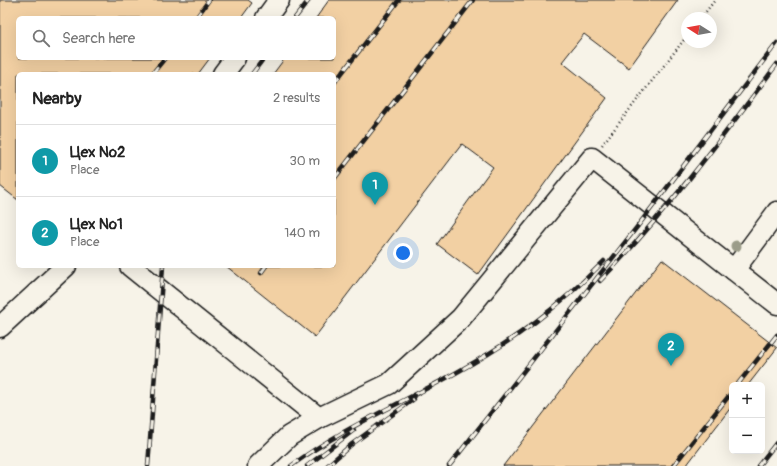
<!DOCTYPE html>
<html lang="en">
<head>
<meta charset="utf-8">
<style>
  body { margin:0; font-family:Pangolin,sans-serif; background:#f2f2f2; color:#222 }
  .controls { position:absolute; right:12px; bottom:12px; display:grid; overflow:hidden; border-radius:6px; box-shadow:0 4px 16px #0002 }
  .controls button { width:36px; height:36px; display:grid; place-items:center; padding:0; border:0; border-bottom:1px solid #e0e0e0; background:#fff; color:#222; font:20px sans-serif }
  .compass { position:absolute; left:681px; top:12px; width:36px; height:36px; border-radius:50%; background:#fff; box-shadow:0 4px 16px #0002; rotate:281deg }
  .you { position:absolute; left:403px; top:253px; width:14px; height:14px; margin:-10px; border:3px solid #fff; border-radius:50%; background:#1a73e8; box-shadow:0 0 0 6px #1a73e833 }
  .badge { display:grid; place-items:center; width:26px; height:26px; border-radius:50%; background:#1f6fb2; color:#fff; font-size:13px; font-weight:700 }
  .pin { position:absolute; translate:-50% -33px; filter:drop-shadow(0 1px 2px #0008) }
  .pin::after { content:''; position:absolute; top:21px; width:14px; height:12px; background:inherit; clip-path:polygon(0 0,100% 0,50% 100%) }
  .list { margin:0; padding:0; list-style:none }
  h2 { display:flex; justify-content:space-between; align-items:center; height:52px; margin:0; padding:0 16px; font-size:17px }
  h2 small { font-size:13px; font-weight:400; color:#767676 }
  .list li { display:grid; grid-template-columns:26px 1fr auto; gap:12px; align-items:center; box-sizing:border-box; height:72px; padding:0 16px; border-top:1px solid #e0e0e0 }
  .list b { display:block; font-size:15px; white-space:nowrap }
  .list p { margin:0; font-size:13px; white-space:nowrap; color:#767676 }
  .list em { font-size:13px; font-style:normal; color:#767676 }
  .icon { flex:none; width:22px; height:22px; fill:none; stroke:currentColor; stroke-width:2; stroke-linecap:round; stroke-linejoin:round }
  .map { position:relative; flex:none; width:777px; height:466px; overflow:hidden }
  .search { position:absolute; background:#fff; box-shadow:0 4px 16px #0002; left:16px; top:16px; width:320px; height:44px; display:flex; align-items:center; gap:10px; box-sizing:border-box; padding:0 14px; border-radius:6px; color:#767676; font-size:15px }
  .panel { position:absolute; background:#fff; box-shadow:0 4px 16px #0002; left:16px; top:72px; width:320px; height:196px; border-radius:6px }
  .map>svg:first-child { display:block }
  .building { fill:#f2d0a3; stroke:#1c1c1c }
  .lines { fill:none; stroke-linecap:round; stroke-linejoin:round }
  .minor-casing { stroke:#1c1c1c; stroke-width:23 }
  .path { stroke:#1c1c1c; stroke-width:2.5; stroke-dasharray:1 3; stroke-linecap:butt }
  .minor { stroke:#f7f3e8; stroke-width:20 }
  .rail-casing { stroke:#1c1c1c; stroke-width:4.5 }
  .rail { stroke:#f7f3e8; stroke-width:3; stroke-dasharray:9; stroke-linecap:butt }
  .tree { fill:#9b9c89 }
</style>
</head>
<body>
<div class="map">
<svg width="777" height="466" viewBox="0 0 777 466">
  <rect width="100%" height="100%" fill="#f7f3e8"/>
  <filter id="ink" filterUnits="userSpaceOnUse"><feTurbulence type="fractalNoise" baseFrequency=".025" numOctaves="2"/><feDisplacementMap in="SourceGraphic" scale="8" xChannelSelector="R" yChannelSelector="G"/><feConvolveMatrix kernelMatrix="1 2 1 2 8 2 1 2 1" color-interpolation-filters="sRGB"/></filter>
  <g filter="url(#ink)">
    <g class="building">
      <polygon points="0,0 248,0 252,3 241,18 18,18 18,58 210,58 198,74 18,74 18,200 0,186"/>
      <polygon points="329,0 678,0 629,68 584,34 562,62 607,98 478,275 437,244 493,167 462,144 315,337 226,266 334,266 334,74 273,74 285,58 334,58 334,18 316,18"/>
      <polygon points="662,259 777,348 748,385 732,385 732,406 686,466 503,466"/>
    </g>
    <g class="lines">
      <defs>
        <g id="minor">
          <polyline points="266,18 279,0"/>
          <polyline points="223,74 235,58"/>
          <polyline points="130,266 319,418 289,436 258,466"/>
          <polyline points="734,270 777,212"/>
          <polyline points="0,327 66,266"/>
          <polyline points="319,418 389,384 461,318 592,158 777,304"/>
        </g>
      </defs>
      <use href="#minor" class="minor-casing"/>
      <g class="path">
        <polyline points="701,18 715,0"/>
        <polyline points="602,145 687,36"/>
      </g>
      <use href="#minor" class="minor"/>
      <defs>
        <g id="rail">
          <polyline points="196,18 209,0"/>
          <polyline points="295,18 309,0"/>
          <polyline points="152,74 165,58"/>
          <polyline points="252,74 264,58"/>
          <polyline points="334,83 399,0"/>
          <polyline points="334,179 473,0"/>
          <polyline points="261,273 266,266"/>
          <path d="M600,281c65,-67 121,-142 177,-217"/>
          <polyline points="737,385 777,335"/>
          <polyline points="148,466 163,266"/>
          <path d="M291,466c52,-39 112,-63 168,-95 56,-31 100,-64 145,-110"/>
          <polyline points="307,466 354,430"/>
          <polyline points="327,466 352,444 414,399"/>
          <polyline points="449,466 637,227 777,43"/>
          <polyline points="673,466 732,392"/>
          <polyline points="758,466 777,442"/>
        </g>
      </defs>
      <use href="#rail" class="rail-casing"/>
      <use href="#rail" class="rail"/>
    </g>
    <circle class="tree" cx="736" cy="246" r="5.5"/>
  </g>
</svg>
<div class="controls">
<button>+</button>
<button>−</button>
</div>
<svg class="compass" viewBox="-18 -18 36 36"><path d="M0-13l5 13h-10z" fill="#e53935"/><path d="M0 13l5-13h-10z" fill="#767676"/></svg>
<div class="you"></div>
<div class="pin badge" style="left:375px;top:205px;background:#0f9aa8">1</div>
<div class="pin badge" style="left:671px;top:366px;background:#0f9aa8">2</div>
<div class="search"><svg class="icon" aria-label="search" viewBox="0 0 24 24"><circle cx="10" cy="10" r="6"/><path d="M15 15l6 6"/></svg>Search here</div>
<section class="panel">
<h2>Nearby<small>2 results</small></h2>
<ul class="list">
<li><span class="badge" style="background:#0f9aa8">1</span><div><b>Цех №2</b><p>Place</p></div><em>30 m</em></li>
<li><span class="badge" style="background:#0f9aa8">2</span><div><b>Цех №1</b><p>Place</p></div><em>140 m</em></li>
</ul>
</section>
</div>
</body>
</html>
